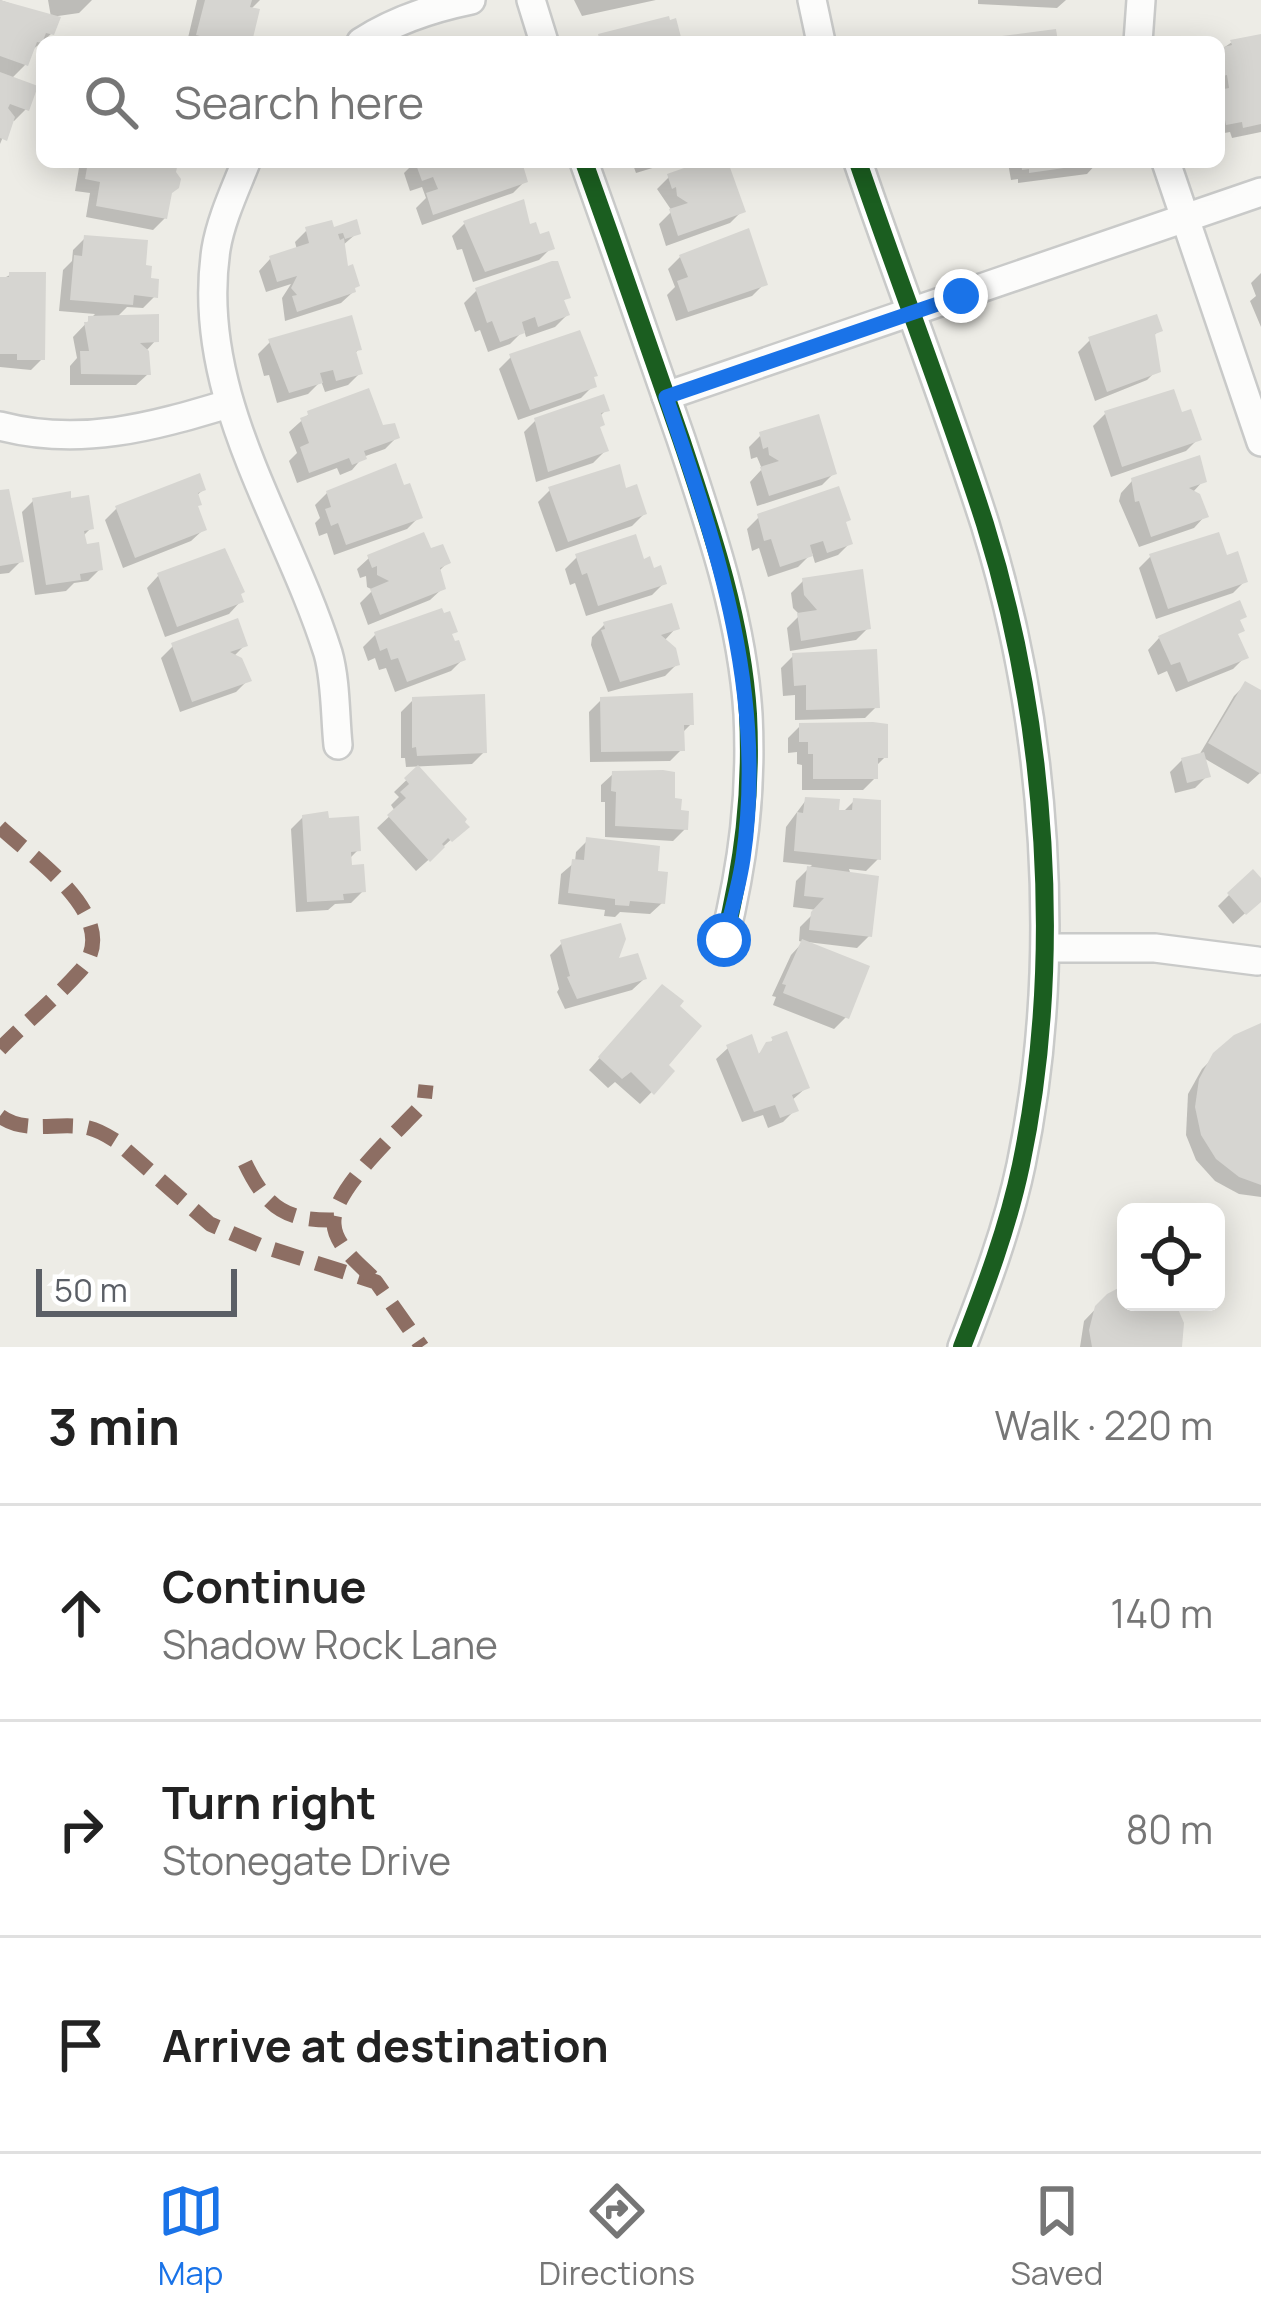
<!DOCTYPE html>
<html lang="en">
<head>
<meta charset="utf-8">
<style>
  body { margin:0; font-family:Manrope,sans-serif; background:#f2f2f2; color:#222 }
  .controls { position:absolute; right:36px; bottom:36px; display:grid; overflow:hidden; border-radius:18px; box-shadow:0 6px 30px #0003 }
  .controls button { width:108px; height:108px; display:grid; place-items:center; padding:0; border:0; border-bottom:3px solid #e0e0e0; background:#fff; color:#222; font:60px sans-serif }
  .scale { position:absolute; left:36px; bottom:30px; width:201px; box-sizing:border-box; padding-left:12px; border:6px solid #5b5f66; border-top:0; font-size:33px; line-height:42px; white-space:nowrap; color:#5b5f66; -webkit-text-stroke:9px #fff; paint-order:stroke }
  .stop { position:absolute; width:36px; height:36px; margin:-27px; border:9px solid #1a73e8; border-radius:50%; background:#fff }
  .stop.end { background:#1a73e8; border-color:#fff; box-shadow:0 3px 12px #0008 }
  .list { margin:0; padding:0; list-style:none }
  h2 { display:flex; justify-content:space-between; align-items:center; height:156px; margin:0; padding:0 48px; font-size:51px }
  h2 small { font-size:39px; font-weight:400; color:#767676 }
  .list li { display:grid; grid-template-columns:78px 1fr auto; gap:36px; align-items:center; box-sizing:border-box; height:216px; padding:0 48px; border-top:3px solid #e0e0e0 }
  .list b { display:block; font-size:45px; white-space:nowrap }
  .list p { margin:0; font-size:39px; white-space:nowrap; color:#767676 }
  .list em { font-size:39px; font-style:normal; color:#767676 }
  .icon { flex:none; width:66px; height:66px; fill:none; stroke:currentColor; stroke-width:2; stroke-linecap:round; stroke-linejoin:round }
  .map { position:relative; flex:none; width:1261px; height:1347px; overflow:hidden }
  .search { position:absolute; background:#fff; box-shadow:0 6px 30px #0003; left:36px; right:36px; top:36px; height:132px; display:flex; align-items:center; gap:30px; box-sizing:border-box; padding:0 42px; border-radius:18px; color:#767676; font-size:45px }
  .sheet { height:804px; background:#fff }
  nav { display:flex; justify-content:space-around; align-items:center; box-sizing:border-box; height:168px; border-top:3px solid #e0e0e0; background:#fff; font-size:33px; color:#767676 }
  nav a { display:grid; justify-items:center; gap:6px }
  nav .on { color:#1a73e8 }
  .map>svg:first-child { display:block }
  .shadow { fill:#0003 }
  .building { fill:#d6d5d1 }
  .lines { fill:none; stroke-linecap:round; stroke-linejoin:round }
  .minor-casing { stroke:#c9cac9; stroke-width:32 }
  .minor { stroke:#fcfcfb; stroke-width:27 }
  .quiet { stroke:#8d6e63; stroke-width:15; stroke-dasharray:30 15; stroke-linecap:butt }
  .cycleway-casing { stroke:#fff; stroke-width:26 }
  .cycleway { stroke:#1b5e20; stroke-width:18 }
  .route { stroke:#1a73e8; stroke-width:15 }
</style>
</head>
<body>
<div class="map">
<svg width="1261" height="1347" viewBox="0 0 1261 1347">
  <rect width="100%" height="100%" fill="#edece6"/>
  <g class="shadow">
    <polygon points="0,0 51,17 48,0 92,0 79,13 58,16 51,34 30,52 25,65 11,79 26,109 14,121 10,120 0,144"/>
    <polygon points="197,0 260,0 250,10 248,42 187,42"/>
    <polygon points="574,0 656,0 582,16"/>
    <polygon points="978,0 1066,0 1057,8 978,4"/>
    <polygon points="1261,37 1261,132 1232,138 1230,132 1219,134 1219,51 1232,42"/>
    <polygon points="80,162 174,166 165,218 153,230 86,217 90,193 75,191"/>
    <polygon points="415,162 520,162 525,181 513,193 422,225 416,208 426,198 422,187 410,191 404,173"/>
    <polygon points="632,162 672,162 636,173"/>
    <polygon points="710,162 725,162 742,211 730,223 666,246 659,224 672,211 657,189 669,177"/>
    <polygon points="1098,162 1087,174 1018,183 1018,179 1011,180 1008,163"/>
    <polygon points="464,224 530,227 551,248 539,260 473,282 462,249 457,250 452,236"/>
    <polygon points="307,230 357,233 342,246 353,292 341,303 285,321 282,298 291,284 266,292 259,271 270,259 297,250 295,242"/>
    <polygon points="85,238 143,268 155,296 143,308 127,307 115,319 156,340 146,351 148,374 136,385 70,385 70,366 77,358 73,337 95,314 59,311 63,270 72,261 73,250"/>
    <polygon points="680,257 764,284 752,296 676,321 667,295 675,287 668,269"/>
    <polygon points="1261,273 1261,327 1250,301 1256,296 1251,283"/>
    <polygon points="10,275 42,359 31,370 0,367 0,280"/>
    <polygon points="476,291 567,297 562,302 567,315 555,327 526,337 524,330 510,344 488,352 480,330 475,332 464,303"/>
    <polygon points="1159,330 1152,338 1159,368 1147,380 1095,401 1078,352 1090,340"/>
    <polygon points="270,342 359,349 354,354 360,373 348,385 325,392 321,381 308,394 277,403 269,375 264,376 258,354"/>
    <polygon points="511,357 591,379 593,386 581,398 518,420 499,369"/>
    <polygon points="606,410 599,417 598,429 605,451 593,463 536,482 524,432 536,420"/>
    <polygon points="309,414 381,429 397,437 385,449 363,457 352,470 340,475 337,468 297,483 289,461 297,453 289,432"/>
    <polygon points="1105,414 1198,439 1186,451 1111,477 1093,426"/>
    <polygon points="761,435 834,473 822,485 757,506 750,482 762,469 757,457 751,459 749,447"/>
    <polygon points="1132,481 1203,481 1193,492 1205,516 1194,528 1139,547 1119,501 1121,493"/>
    <polygon points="402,489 419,517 407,529 334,555 327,533 319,536 315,523 320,518 315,505 327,493"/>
    <polygon points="203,490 196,496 195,508 203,530 191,541 123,568 105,520 117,508"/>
    <polygon points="550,490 624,492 644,514 632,526 556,552 538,502"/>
    <polygon points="0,495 21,561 9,573 0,574"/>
    <polygon points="34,500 91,528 82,537 100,569 88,581 74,583 66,591 35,595 22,512"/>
    <polygon points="759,517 843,524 850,543 838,555 815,563 812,553 798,567 768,577 759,548 752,551 747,529"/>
    <polygon points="429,552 447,563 438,572 443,588 430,600 368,625 360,603 373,590 367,587 366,576 360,578 357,569 369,558"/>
    <polygon points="1151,556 1225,559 1245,581 1233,593 1156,619 1139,568"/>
    <polygon points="577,557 642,562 664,583 652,595 586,616 575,583 570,585 565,569"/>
    <polygon points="158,576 238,595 240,602 229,614 165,637 147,588"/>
    <polygon points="803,581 868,628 856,640 790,651 787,628 800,615 793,608 791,593"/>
    <polygon points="1238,622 1236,636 1245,657 1233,669 1176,692 1167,671 1158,675 1148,650 1159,638"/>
    <polygon points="604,625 676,628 664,641 677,664 665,676 608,692 591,645 592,637"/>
    <polygon points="375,635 450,636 463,659 451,671 395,692 386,668 379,670 375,658 368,661 363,647"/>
    <polygon points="245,645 233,657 248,680 236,692 180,712 161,658 173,646"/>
    <polygon points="793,656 877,706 865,718 795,720 795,695 783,696 781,668"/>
    <polygon points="1246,684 1261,694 1260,773 1248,784 1202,757 1207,776 1195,788 1175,793 1170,772 1182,760 1198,757 1234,696"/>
    <polygon points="413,700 484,752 472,764 406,767 405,758 401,758 401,712"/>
    <polygon points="601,700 691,724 681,734 682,749 670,761 590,762 589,712"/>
    <polygon points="800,726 885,757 875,767 875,778 863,790 802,790 802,765 797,764 797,752 788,753 788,738"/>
    <polygon points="418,769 465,827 416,871 377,828 395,811 391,805 399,797 394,792"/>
    <polygon points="613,774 672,801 685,829 673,841 605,837 605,802 601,802 601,785"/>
    <polygon points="806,800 842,813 854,801 878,859 866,871 849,869 869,936 857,948 807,942 846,1017 834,1029 773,1005 776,997 772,996 791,955 803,942 799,941 800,927 817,910 793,907 796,881 812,865 783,862 786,827"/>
    <polygon points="303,817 326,821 358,850 348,860 363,891 351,903 335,904 328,910 296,912 291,829"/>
    <polygon points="588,840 655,874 662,903 650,914 620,912 615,917 604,916 605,910 558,904 561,874 575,862 576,852"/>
    <polygon points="1261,883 1261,899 1233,924 1218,906 1229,895"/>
    <polygon points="562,943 615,963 644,979 632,990 565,1009 557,992 559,989 550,955"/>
    <polygon points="651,1000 664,1065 671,1072 640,1104 615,1082 608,1088 589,1070"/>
    <polygon points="1261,1027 1261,1197 1239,1194 1215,1181 1196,1160 1186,1135 1188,1094 1202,1069 1215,1056"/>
    <polygon points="773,1040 807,1087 791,1101 795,1110 783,1122 768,1128 763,1115 742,1122 716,1059 728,1048 757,1056"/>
    <polygon points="1126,1288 1126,1302 1171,1302 1177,1347 1080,1347 1084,1321 1108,1296"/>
  </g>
  <g class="building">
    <polygon points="0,0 61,17 54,35 46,33 42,43 37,42 28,66 0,56"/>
    <polygon points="205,0 252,0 250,7 260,9 252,42 224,42 196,35"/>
    <polygon points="669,16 670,20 676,18 682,41 600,42 598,34"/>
    <polygon points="1056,29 1058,42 995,42 994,37"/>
    <polygon points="1261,34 1261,124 1243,128 1242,122 1226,125 1219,90 1229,88 1227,75 1219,77 1219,48 1232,45 1230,40"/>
    <polygon points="0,72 38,86 29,111 10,104 8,108 15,117 7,141 0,138"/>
    <polygon points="88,162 178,163 176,172 181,179 179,188 172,193 167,219 96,206 100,182 85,179"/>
    <polygon points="415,162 522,162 528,182 433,215 426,193 438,189 433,177 422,181"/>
    <polygon points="701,162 728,162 746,212 678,236 669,209 688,203 677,196 676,187 672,189 667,174"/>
    <polygon points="1021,162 1092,162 1092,164 1029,173 1029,169 1022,170"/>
    <polygon points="524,199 530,224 536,222 540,234 549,231 555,249 485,272 463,221"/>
    <polygon points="357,219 361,234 345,239 343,233 338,234 340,240 344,238 348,266 353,264 360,286 355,288 356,292 297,312 292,296 297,295 291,288 297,276 277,282 269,256 309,243 305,227 332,220 334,227"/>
    <polygon points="749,228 768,285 688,312 677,281 688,277 679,255"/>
    <polygon points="84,235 148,240 146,265 152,266 151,278 159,279 158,298 134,295 133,305 70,300 74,255 82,256"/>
    <polygon points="552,261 558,261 571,298 564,300 570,315 538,327 535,317 522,322 525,333 500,342 492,321 487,323 475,288"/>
    <polygon points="9,272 46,272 45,360 17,360 17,354 0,354 0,277 9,277"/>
    <polygon points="159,314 159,342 140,343 149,351 151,375 81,374 80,351 89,351 84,322 88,322 88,316"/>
    <polygon points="1157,314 1163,331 1155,334 1161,372 1107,392 1088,337"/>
    <polygon points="352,315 362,350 356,351 363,374 336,381 333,370 320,373 323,383 289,393 268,339"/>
    <polygon points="580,330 598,376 594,377 597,387 530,410 509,354"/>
    <polygon points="369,388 383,425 395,423 400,438 364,451 367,459 352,465 349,458 309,473 300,447 309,443 300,418 308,415 307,411"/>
    <polygon points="1174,389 1182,412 1191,409 1202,440 1122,467 1104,411"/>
    <polygon points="604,394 610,411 601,413 605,425 600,427 609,451 548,472 534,418"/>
    <polygon points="819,414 837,474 769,496 760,467 779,461 769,455 768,447 763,449 759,432"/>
    <polygon points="1200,455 1207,482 1189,488 1200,494 1209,517 1151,537 1139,501 1135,502 1131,478"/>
    <polygon points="396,463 404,485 410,483 423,518 346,545 338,523 331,526 325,509 331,507 326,491"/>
    <polygon points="620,464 626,488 637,484 647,514 568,542 548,487"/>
    <polygon points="200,473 206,490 198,493 202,505 198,506 207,530 135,558 115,506"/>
    <polygon points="839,486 851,520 846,522 853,544 827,553 823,541 810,545 813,556 780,567 771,539 764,541 757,514"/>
    <polygon points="9,489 24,562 0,566 0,490"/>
    <polygon points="71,491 71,498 89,495 94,529 84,531 87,544 99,542 103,570 80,574 81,580 46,585 32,498"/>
    <polygon points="424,532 431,548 443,544 451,563 440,568 446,589 380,615 370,589 389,581 377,575 377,566 372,568 367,555"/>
    <polygon points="1219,532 1227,555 1238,551 1248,582 1168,609 1149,554"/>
    <polygon points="636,534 644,559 650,556 654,568 661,565 667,584 598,606 587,573 582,575 575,554"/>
    <polygon points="225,548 245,592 241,594 244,602 177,627 157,573"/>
    <polygon points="863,569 871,629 801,641 797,613 817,610 804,595 802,578"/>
    <polygon points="1240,600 1247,617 1240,620 1245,631 1238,634 1249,658 1188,682 1180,662 1171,665 1158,636"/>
    <polygon points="672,603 680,629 661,635 676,648 680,665 620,682 601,630 605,629 603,622"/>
    <polygon points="442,608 444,613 450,611 458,632 452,634 455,641 459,640 466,660 407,682 398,658 391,660 387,648 380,651 374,632"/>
    <polygon points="238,618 248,646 230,652 242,658 252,681 192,702 171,643"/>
    <polygon points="877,649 880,708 806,710 806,685 794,686 792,653"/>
    <polygon points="1245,681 1261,690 1261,774 1208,743"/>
    <polygon points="693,693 694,725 684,725 685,751 601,752 600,697"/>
    <polygon points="485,694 487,753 417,756 416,747 412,748 412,697"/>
    <polygon points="873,722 888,724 888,758 878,758 878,779 813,779 813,754 808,754 808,742 799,742 799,723"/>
    <polygon points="1204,752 1211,777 1187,783 1181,758"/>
    <polygon points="418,765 467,819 465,822 470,827 452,842 448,838 442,844 445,847 430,862 387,815 406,798 400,792 409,784 404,778"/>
    <polygon points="663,770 675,772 675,798 682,799 681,810 689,811 688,830 615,826 616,792 611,791 612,771"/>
    <polygon points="805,797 840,799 839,810 852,810 853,798 881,800 881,860 794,851 797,812 803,813"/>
    <polygon points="328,811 329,818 359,816 361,851 351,852 352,865 364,864 366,892 343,894 344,900 307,902 302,815"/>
    <polygon points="586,837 660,846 658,871 668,872 665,904 630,901 629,906 615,905 615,899 568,893 572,859 584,860"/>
    <polygon points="807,866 879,876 872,937 809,930 811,912 824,898 804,896"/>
    <polygon points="1253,869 1261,878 1261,902 1246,915 1227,893"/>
    <polygon points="621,923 626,939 619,958 638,953 647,979 577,999 567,977 570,976 560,940"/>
    <polygon points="802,939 870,966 849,1019 783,993 786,985 782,984"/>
    <polygon points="662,984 684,1001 680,1006 702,1026 669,1065 675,1071 654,1095 631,1072 622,1079 598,1057"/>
    <polygon points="1261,1023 1261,1185 1239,1177 1216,1159 1201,1135 1195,1107 1199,1079 1213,1053 1234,1035"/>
    <polygon points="787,1031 810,1088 792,1095 799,1111 780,1118 775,1105 754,1112 726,1045 752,1034 759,1054 766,1042 773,1041 771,1037"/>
    <polygon points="1126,1284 1126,1302 1175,1302 1184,1323 1182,1347 1092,1347 1089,1330 1095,1306 1107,1294"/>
  </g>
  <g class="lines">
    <defs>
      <g id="minor">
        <polyline points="531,0 544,42"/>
        <polyline points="812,0 821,42"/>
        <path d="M361,42c34,-22 71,-34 110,-42"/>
        <polyline points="1138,42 1141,0"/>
        <path d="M246,162c-11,28 -25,57 -30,87 -22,146 70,271 112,404 8,28 7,63 10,92"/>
        <path d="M584,162c33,92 65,184 97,277 30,90 61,180 67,275 4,80 -5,149 -24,227"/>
        <path d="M858,162c41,121 88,240 127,362 62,199 79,436 36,641 -13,62 -36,123 -59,182"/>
        <polyline points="1166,162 1261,442"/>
        <polyline points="666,396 1261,192"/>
        <path d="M0,426c80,21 152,1 228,-22"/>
        <polyline points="1045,948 1155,948 1257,961"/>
      </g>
    </defs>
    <use href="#minor" class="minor-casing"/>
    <use href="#minor" class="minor"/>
    <g class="quiet">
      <path d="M0,827c35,33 126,92 80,144 -25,28 -55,52 -80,78"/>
      <path d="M0,1116c25,19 59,5 89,12 9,2 19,8 27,13l94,83 49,21 117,37 46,65"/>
      <path d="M245,1163c21,44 40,58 89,57"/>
      <path d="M372,1277c-14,-14 -37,-32 -38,-53 -3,-34 67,-95 90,-121l2,-18"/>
    </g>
    <defs>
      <g id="cycleway">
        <path d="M584,162c33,92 65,184 97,277 30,90 61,180 67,275 4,80 -5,149 -24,227"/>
        <path d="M858,162c41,121 88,240 127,362 62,199 79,436 36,641 -13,62 -36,123 -59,182"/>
      </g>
    </defs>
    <use href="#cycleway" class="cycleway-casing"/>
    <use href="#cycleway" class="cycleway"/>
  </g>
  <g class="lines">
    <path class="route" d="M724,940c7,-26 15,-54 19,-81 24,-164 -25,-309 -77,-462l295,-101"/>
  </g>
</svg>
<div class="controls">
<button><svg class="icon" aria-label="locate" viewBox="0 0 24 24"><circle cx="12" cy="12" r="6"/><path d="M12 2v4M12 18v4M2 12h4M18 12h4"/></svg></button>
</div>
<div class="scale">50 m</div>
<div class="stop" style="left:724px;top:940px"></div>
<div class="stop end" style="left:961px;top:296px"></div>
<div class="search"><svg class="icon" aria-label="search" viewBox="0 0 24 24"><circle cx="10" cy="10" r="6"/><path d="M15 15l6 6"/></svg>Search here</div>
</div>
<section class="sheet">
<h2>3 min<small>Walk · 220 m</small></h2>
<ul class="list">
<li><svg class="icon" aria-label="ahead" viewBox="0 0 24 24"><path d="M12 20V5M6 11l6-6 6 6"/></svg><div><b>Continue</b><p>Shadow Rock Lane</p></div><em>140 m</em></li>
<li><svg class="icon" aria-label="right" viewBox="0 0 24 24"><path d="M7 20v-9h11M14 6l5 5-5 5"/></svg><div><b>Turn right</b><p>Stonegate Drive</p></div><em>80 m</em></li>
<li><svg class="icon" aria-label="arrive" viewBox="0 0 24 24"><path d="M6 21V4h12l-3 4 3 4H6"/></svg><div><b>Arrive at destination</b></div></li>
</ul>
</section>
<nav>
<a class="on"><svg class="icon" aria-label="map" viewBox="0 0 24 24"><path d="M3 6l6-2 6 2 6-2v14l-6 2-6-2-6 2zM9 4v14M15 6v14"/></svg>Map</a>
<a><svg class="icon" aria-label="directions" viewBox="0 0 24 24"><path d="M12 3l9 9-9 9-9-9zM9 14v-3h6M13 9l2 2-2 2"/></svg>Directions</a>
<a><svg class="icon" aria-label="saved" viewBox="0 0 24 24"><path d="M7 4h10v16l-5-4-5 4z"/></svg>Saved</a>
</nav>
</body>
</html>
